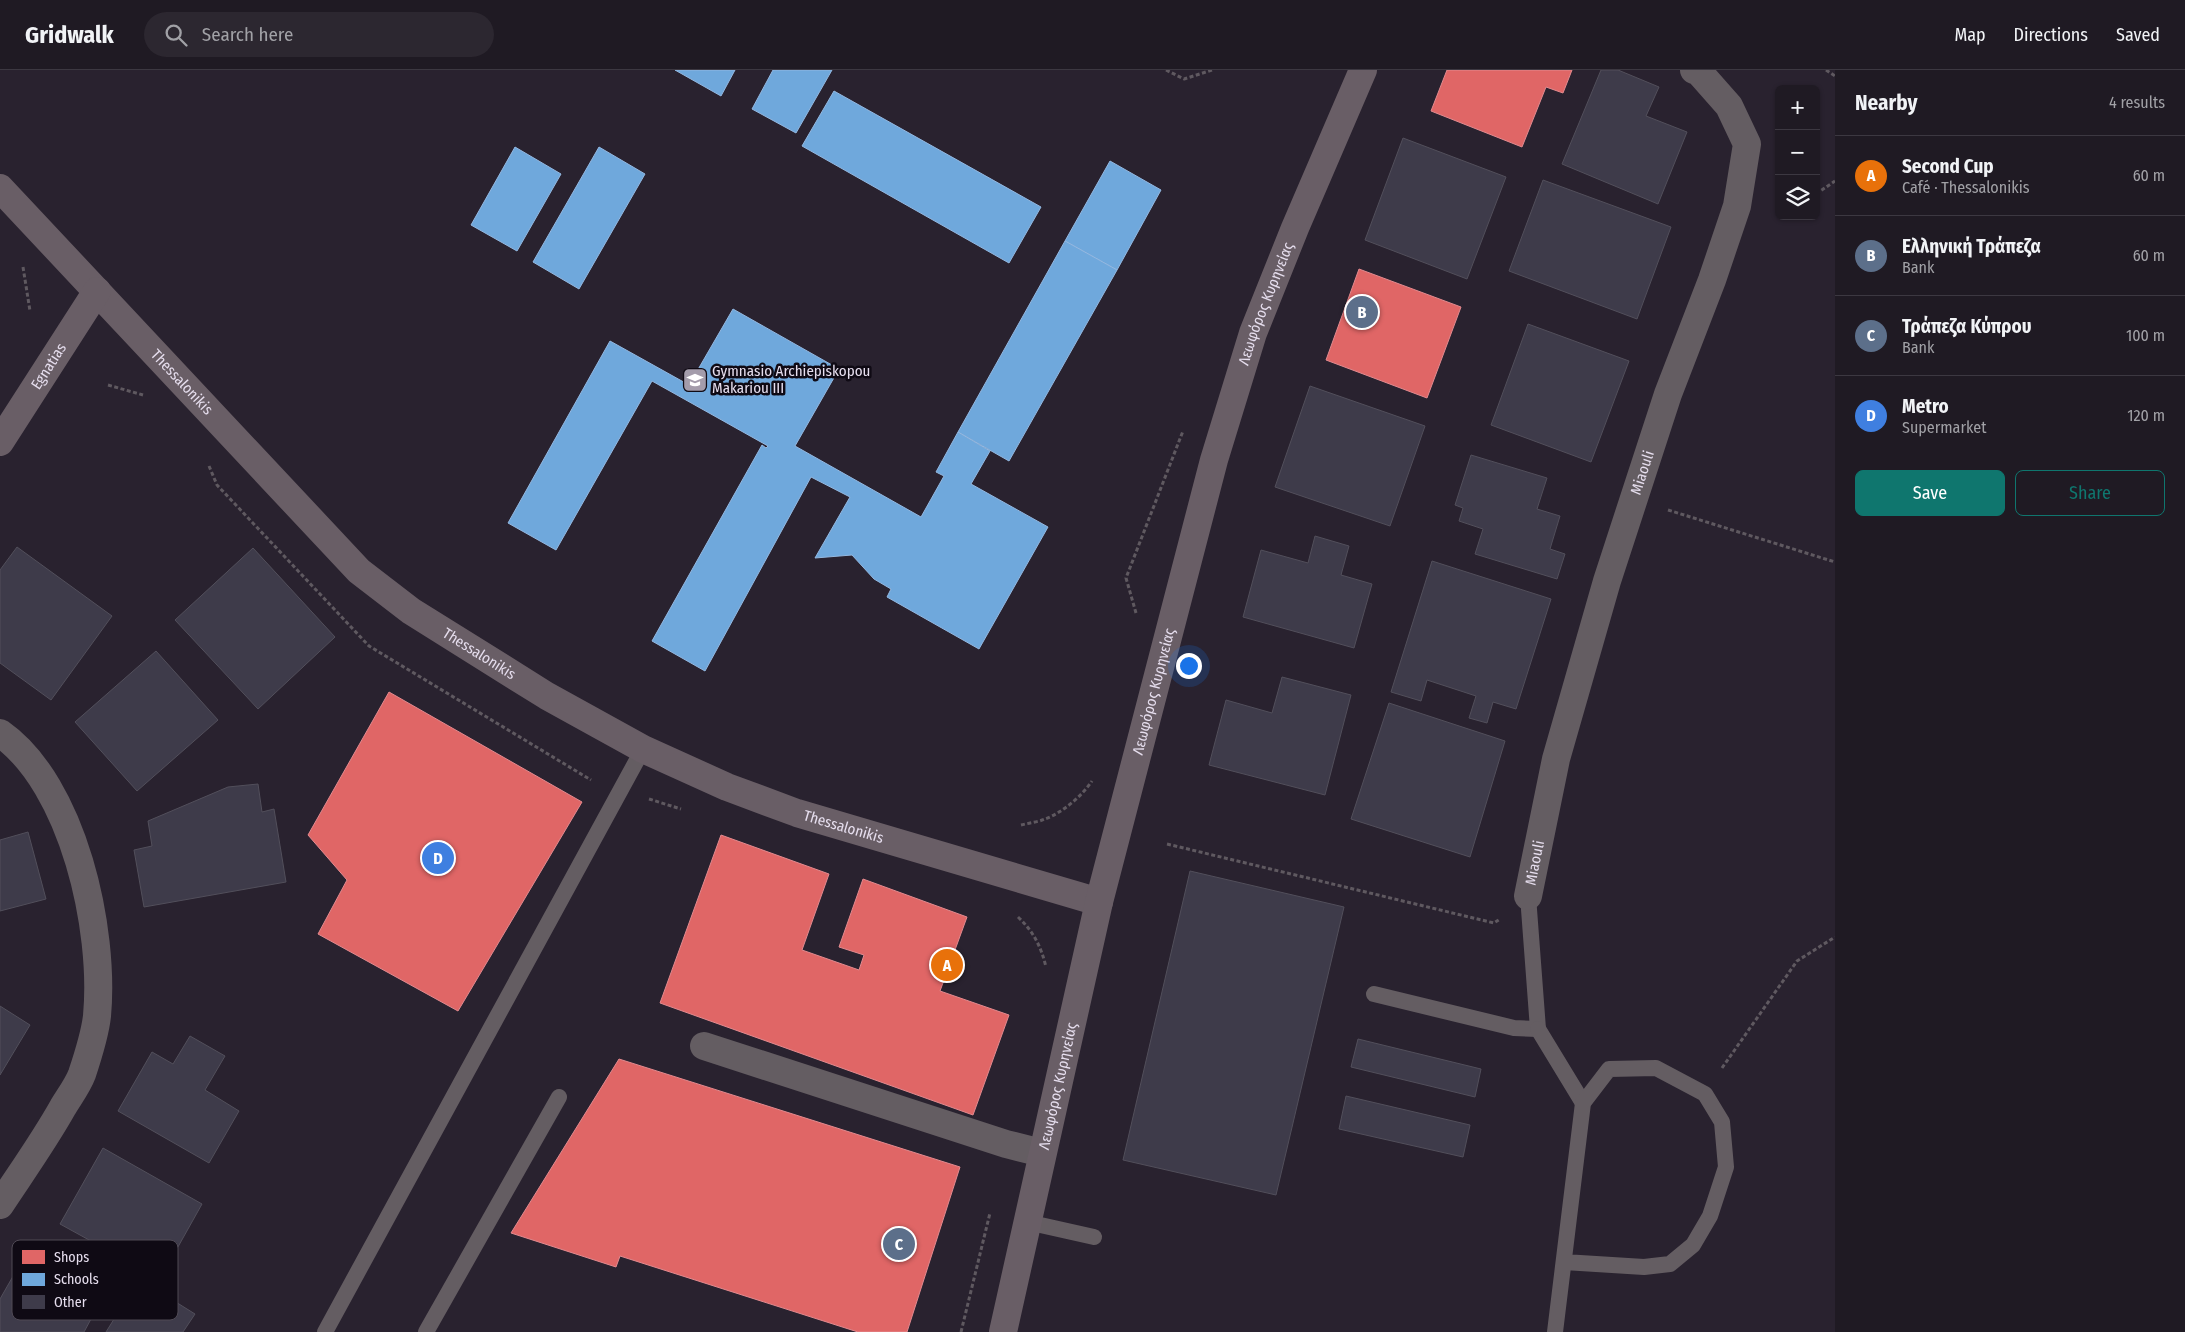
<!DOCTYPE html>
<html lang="en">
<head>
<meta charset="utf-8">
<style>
  body { margin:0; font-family:"Fira Sans Condensed",sans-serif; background:#2c2730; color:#f1f3f6 }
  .controls { position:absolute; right:15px; top:15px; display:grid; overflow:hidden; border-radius:8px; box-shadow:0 1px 4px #0004 }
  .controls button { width:45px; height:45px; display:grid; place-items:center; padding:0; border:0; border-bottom:1px solid #3c3841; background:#1f1a23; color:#f1f3f6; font:25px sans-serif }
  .you { position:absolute; left:1188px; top:595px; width:18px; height:18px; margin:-12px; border:4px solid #fff; border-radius:50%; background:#1a73e8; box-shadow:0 0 0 8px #1a73e833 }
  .badge { display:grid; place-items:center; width:32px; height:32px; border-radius:50%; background:#0f766e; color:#fff; font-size:16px; font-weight:700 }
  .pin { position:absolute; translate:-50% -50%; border:2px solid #fff; box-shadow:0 1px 5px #0006 }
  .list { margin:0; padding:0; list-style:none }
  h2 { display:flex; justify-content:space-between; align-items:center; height:65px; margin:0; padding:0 20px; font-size:21px }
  h2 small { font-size:16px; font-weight:400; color:#a1a1a6 }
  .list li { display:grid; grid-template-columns:32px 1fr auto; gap:15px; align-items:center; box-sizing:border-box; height:80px; padding:0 20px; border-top:1px solid #3c3841 }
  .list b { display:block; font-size:19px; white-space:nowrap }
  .list p { margin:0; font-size:16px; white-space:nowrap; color:#a1a1a6 }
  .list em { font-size:16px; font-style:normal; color:#a1a1a6 }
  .actions { display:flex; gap:10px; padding:15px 20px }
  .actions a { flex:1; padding:11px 0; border:1px solid #0f766e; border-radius:8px; text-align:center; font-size:18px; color:#0f766e }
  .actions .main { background:#0f766e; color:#fff }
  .icon { flex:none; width:28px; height:28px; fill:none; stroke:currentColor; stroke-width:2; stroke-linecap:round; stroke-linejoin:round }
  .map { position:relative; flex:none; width:1835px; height:1262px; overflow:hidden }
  header { display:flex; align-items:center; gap:30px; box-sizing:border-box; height:70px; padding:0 25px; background:#1f1a23; border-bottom:1px solid #3c3841 }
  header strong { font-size:24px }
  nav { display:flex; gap:28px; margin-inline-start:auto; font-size:18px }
  .search { width:350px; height:45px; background:#2c2730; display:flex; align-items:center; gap:12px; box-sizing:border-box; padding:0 18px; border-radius:28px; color:#a1a1a6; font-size:19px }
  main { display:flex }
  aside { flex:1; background:#1f1a23 }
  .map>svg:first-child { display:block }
  .shops { fill:#e06666; stroke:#e28a8f }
  .schools { fill:#6fa8dc; stroke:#93b8e1 }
  .building { fill:#3e3b4a; stroke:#524f5b }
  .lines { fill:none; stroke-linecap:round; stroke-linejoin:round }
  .path { stroke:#5f5960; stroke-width:3; stroke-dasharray:4 2.5; stroke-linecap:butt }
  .lane { stroke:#645d62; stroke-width:16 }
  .street { stroke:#645d62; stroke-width:28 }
  .secondary { stroke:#695e66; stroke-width:28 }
  .labels { text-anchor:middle; stroke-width:5; stroke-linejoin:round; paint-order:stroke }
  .street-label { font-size:15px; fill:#e6deee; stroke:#0f0a14 }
  .poi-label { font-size:15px; fill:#e6deee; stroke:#0f0a14; text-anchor:start }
  .key { fill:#0f0a14; stroke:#504a55; stroke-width:1 }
  .key-label { font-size:14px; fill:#e6deee }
</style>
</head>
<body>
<header>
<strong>Gridwalk</strong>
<div class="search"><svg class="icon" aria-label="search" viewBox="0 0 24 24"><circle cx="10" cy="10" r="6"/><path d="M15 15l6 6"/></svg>Search here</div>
<nav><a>Map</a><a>Directions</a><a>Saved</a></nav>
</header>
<main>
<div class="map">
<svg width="1835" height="1262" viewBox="0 0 1835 1262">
  <rect width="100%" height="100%" fill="#29222f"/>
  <g class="shops">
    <polygon points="1447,0 1572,0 1563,23 1546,17 1522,77 1431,41"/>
    <polygon points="1359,199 1461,237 1427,328 1326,290"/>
    <polygon points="389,622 582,732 458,941 318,864 347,810 308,765"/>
    <polygon points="721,765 829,804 802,880 859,900 864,885 839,877 863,809 967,847 940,921 1009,945 973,1045 660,933"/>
    <polygon points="619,989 960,1097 907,1262 858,1262 620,1186 616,1197 511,1163"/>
  </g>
  <g class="schools">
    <polygon points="675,0 735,0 721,26"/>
    <polygon points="773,0 832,0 796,63 752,39"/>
    <polygon points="834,21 1041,137 1009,193 802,76"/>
    <polygon points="515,77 561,104 517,181 471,155"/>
    <polygon points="599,77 645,104 579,219 533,192"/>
    <polygon points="1110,91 1161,120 1117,200 1065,171"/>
    <polygon points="1065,171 1117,200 1009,391 958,362"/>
    <polygon points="733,239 839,299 795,376 921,447 944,406 936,402 958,362 990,381 971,414 1048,457 979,579 887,527 891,519 874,509 852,485 815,488 850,427 811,407 705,601 652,571 762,375 766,378 768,376 652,311 556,480 508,453 610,271 689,315"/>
  </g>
  <g class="building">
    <polygon points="1601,0 1618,0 1659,17 1646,46 1687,62 1658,134 1562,94"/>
    <polygon points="1403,68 1506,107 1467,209 1365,170"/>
    <polygon points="1543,110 1671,157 1637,249 1509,201"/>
    <polygon points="1528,254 1629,291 1591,392 1491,355"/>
    <polygon points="1310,316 1425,356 1390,456 1275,417"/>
    <polygon points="1471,385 1547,408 1537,439 1560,446 1550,479 1565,484 1557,509 1475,484 1483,459 1459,451 1463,438 1455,435"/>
    <polygon points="1315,466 1349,476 1341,505 1372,514 1354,578 1243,547 1261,480 1308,493"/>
    <polygon points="17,477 112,546 51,630 0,593 0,500"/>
    <polygon points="253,478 335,567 258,639 175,550"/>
    <polygon points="1432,491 1551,529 1516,639 1493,632 1487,653 1469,648 1476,626 1427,610 1421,631 1391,622"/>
    <polygon points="156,581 218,650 137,721 75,652"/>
    <polygon points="1282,607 1351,625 1325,725 1209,695 1226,630 1272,643"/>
    <polygon points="1389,633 1505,671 1470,787 1351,749"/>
    <polygon points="258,714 262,742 274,739 286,812 144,837 134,780 152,776 148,751 228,717"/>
    <polygon points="28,762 46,829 0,841 0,770"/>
    <polygon points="1190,801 1344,837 1276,1125 1123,1090"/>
    <polygon points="0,936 30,955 0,1005"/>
    <polygon points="190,966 225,986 205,1020 239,1041 209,1093 118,1041 152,982 173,994"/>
    <polygon points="1358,969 1481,999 1475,1027 1351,997"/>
    <polygon points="1346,1026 1470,1055 1463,1087 1339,1059"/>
    <polygon points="103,1078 202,1134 160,1209 60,1154"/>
    <polygon points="28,1180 105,1223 84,1262 0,1262 0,1229"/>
    <polygon points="139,1209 195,1244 183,1262 106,1262"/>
  </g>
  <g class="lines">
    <g class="path">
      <polyline points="1166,0 1184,9 1212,0"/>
      <polyline points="1826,0 1835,6"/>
      <polyline points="1816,124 1835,111"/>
      <polyline points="23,197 30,241"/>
      <polyline points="108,315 143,325"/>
      <polyline points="209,396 217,415 369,576 591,710"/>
      <polyline points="1668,440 1835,492"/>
      <polyline points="1136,543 1126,508 1183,361"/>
      <polyline points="649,729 681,739"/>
      <path d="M1021,755c8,-2 17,-3 24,-6 17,-6 37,-23 47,-38"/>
      <polyline points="1167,774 1494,853 1500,849"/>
      <path d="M1018,847c15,14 23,29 28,50"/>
      <polyline points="1722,998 1797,891 1835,867"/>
      <polyline points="961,1262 990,1143"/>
    </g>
    <g class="lane">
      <polyline points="1374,924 1514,958 1538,959 1528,826"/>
      <polyline points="1538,959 1583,1033"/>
      <polyline points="1027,1152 1094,1167"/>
      <polyline points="325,1262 643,679"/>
      <polyline points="426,1262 559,1027"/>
      <polyline points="1555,1262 1583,1033 1609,999 1656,998 1705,1024 1722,1052 1726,1097 1710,1146 1693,1175 1670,1194 1644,1197 1564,1192"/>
    </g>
    <g class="street">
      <path d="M0,663c74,52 105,197 97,283 -2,18 -9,40 -15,58 -4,11 -13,23 -19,33 -19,34 -42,66 -63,98"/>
      <path id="s1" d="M1528,826l28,-137 51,-178 61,-187 44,-114 25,-74 10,-62 -18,-38 -30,-34 -5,-2"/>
      <polyline points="704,976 1006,1074 1042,1083"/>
    </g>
    <g class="secondary">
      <path id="s2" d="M0,118l359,383 52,40 136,85 96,53 84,38 70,26 302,89"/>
      <path id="s3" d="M0,372l97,-151"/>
      <path id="s4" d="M1003,1262l96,-430 115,-442 39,-127 42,-105 68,-158"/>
    </g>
  </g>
  <defs>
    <symbol id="school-square" viewBox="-11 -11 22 22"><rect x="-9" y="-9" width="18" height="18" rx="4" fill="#a49cab" stroke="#0f0a14"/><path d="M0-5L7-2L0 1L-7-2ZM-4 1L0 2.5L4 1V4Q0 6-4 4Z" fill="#fff"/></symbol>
  </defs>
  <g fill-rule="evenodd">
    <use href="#school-square" x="681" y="296" width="28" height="28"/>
  </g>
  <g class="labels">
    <g class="street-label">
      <text dy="5" stroke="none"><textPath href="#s4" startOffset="1062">Λεωφόρος Κυρηνείας</textPath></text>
      <text dy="5" stroke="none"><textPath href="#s3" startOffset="90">Egnatias</textPath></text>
      <text dy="5" stroke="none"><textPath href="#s2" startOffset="266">Thessalonikis</textPath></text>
      <text dy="5" stroke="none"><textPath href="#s1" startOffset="439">Miaouli</textPath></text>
      <text dy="5" stroke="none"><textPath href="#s2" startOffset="671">Thessalonikis</textPath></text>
      <text dy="5" stroke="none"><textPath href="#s4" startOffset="658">Λεωφόρος Κυρηνείας</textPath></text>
      <text dy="5" stroke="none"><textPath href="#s2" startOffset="1076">Thessalonikis</textPath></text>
      <text dy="5" stroke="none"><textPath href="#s1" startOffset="34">Miaouli</textPath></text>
      <text dy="5" stroke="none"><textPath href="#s4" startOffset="252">Λεωφόρος Κυρηνείας</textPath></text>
    </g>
    <g class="poi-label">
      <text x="712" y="306">Gymnasio Archiepiskopou<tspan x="712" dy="17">Makariou III</tspan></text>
    </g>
  </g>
  <rect x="12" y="1170" width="166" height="80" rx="8" class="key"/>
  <rect x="22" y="1180" width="23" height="14" fill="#e06666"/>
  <rect x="22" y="1203" width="23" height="13" fill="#6fa8dc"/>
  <rect x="22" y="1225" width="23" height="14" fill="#3e3b4a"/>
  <g class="key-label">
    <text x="54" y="1192">Shops</text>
    <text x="54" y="1214">Schools</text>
    <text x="54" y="1237">Other</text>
  </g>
</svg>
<div class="controls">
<button>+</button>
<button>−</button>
<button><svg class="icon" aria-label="layers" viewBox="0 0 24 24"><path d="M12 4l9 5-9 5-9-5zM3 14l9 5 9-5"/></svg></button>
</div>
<div class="you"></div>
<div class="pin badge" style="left:947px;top:895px;background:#e8710a">A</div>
<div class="pin badge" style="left:1362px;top:242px;background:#5c6f8a">B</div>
<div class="pin badge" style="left:899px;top:1174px;background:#5c6f8a">C</div>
<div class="pin badge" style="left:438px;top:788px;background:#3f7fe0">D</div>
</div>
<aside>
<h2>Nearby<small>4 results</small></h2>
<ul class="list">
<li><span class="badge" style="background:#e8710a">A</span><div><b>Second Cup</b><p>Café · Thessalonikis</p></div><em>60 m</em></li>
<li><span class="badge" style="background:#5c6f8a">B</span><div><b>Ελληνική Τράπεζα</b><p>Bank</p></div><em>60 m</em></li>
<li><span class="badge" style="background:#5c6f8a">C</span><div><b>Τράπεζα Κύπρου</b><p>Bank</p></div><em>100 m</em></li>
<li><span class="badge" style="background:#3f7fe0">D</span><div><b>Metro</b><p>Supermarket</p></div><em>120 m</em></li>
</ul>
<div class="actions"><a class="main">Save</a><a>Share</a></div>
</aside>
</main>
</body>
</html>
